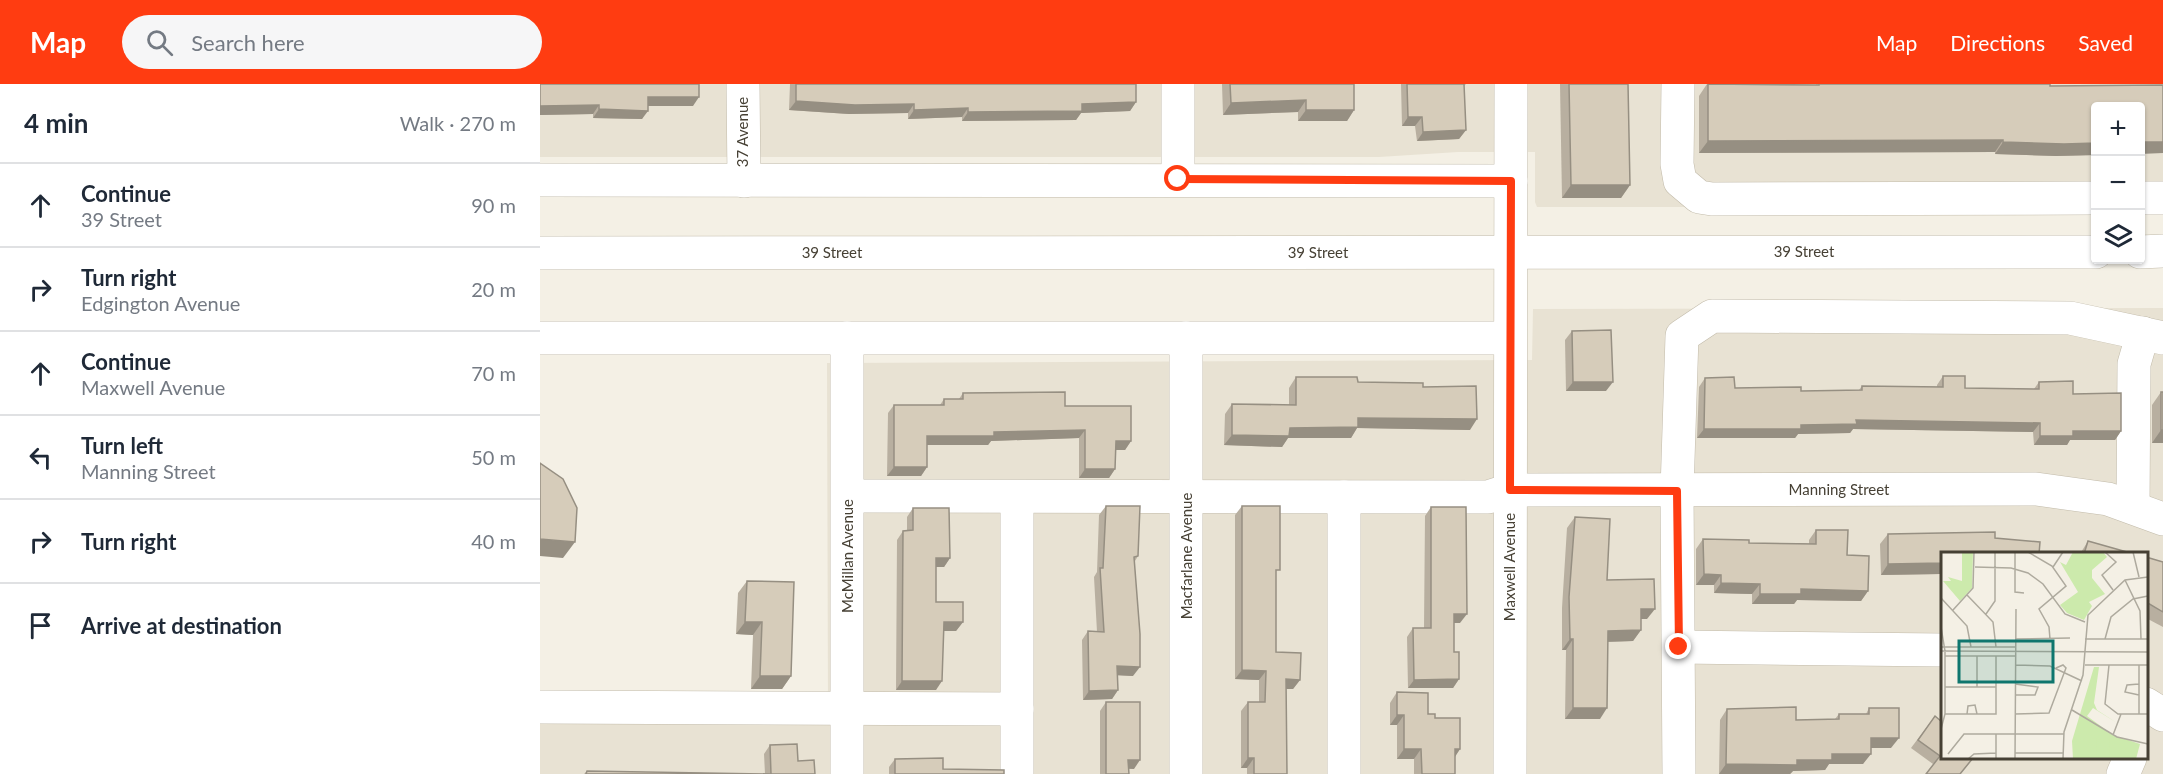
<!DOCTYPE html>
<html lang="en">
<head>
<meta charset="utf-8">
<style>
  body { margin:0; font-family:Lato,sans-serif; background:#f6f6f7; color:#1f2937 }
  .controls { position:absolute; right:18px; top:18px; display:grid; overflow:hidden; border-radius:6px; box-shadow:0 2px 4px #0004 }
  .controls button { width:54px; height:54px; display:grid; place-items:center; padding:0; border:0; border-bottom:2px solid #e0e1e3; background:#fff; color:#1f2937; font:30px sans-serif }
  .stop { position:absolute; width:18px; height:18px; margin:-14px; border:4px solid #ff3c11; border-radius:50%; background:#fff }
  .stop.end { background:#ff3c11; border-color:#fff; box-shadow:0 2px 6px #0008 }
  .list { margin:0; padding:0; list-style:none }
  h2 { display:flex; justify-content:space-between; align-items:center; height:78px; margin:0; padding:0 24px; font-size:26px }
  h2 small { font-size:20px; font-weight:400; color:#747a83 }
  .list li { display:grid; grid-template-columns:39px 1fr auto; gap:18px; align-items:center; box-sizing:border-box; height:84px; padding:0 24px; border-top:2px solid #e0e1e3 }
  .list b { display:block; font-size:22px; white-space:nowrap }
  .list p { margin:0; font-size:20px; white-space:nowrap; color:#747a83 }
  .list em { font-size:20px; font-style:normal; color:#747a83 }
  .icon { flex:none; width:33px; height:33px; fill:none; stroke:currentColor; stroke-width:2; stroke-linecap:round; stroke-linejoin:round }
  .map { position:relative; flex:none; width:1623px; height:690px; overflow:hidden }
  header { display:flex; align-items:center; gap:36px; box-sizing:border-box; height:84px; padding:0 30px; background:#ff3c11; color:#fff }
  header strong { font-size:28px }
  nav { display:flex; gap:33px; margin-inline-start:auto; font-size:21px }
  .search { width:420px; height:54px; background:#f6f6f7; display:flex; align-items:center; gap:15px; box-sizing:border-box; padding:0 21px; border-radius:33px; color:#747a83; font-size:22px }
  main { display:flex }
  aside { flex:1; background:#fff }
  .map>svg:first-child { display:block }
  .residential { fill:#e8e2d3; fill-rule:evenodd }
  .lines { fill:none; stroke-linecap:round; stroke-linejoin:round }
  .minor-casing { stroke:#c2bbaa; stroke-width:34 }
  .minor { stroke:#fff; stroke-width:33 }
  .wall { fill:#b8afa0 }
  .shaded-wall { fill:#968f82 }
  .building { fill:#d6ccba; stroke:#968f82; stroke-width:1.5 }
  .route { stroke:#ff3c11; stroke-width:8 }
  .labels { text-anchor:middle; stroke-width:5; stroke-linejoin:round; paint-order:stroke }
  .street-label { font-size:15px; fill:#464034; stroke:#fff }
  .inset-road { fill:none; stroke:#aeaa9e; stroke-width:1.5 }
  .view { fill:#0f766e; fill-opacity:0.15; stroke:#0f766e; stroke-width:3 }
  .inset-edge { fill:none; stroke:#464034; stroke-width:3 }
</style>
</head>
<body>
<header>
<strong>Map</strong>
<div class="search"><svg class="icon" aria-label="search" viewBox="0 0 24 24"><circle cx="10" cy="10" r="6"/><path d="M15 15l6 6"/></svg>Search here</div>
<nav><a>Map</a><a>Directions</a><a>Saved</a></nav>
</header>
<main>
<aside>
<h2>4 min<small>Walk · 270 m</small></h2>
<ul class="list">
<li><svg class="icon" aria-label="ahead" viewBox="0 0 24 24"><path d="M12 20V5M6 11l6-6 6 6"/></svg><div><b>Continue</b><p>39 Street</p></div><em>90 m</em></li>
<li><svg class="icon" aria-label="right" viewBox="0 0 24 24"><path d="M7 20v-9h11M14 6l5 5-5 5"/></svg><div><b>Turn right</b><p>Edgington Avenue</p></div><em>20 m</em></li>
<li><svg class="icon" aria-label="ahead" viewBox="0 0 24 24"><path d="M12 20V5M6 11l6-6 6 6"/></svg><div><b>Continue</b><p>Maxwell Avenue</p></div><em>70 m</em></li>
<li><svg class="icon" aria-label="left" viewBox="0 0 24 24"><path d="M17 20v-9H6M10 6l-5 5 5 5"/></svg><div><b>Turn left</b><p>Manning Street</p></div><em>50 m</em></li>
<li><svg class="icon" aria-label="right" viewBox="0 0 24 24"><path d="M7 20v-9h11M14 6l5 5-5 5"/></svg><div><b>Turn right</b></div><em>40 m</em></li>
<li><svg class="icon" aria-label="arrive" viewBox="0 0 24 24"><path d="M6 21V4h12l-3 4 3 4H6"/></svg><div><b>Arrive at destination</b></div></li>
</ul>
</aside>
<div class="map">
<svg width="1623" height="690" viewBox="0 0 1623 690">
  <rect width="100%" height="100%" fill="#f4f0e5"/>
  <g class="residential">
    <polygon points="0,0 1623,0 1623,123 1601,123 1600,22 1556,22 1555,123 997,123 995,118 995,68 918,68 839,73 0,73"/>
    <path d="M1623,224v466h-1623v-62l288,1 -1,-350 705,-3 1,-51zM1402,470h204v204h-204z"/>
  </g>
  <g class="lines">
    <defs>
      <g id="minor">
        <polyline points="203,0 204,97"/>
        <polyline points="1138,0 1137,80 1140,97 1159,113 1172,115 1556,114"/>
        <polyline points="638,95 638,0"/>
        <polyline points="0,96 971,97"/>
        <polyline points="1600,114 1623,114"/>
        <polyline points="1600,168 1623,167"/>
        <polyline points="0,169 1556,168"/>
        <polyline points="0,254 969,254"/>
        <polyline points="646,254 646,690"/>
        <polyline points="308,412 948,413 970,406 1496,405 1568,415 1623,435"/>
        <polyline points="477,413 477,690"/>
        <polyline points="804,413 804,690"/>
        <polyline points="1593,423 1594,280 1603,249"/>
        <polyline points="1139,563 1402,566"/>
        <polyline points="1606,620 1623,631"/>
        <polyline points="0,623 477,625"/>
        <polyline points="307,690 307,254"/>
        <polyline points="970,690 971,0"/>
        <polyline points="1139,690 1137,407 1142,252 1172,232 1530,234 1623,254"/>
        <polyline points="1583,690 1590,674"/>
      </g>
    </defs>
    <use href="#minor" class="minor-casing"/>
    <use href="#minor" class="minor"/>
  </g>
  <g class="wall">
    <polygon points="0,0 153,22 108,22 102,35 53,34 53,30 0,31"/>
    <polygon points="250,0 596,0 596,18 590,27 541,29 536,36 422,37 422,33 368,35 368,29 309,30 249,26"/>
    <polygon points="682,0 814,0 814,26 807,37 758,37 758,28 683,31"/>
    <polygon points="861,0 926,0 924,2 926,46 919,55 877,57 875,42 862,42"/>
    <polygon points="1020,0 1088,0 1090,101 1081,114 1022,114"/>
    <polygon points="1167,0 1276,1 1276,0 1510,0 1510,2 1623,1 1623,69 1556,22 1556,71 1516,72 1455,70 1455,68 1159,69 1159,12"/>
    <polygon points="1032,247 1066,307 1026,307 1025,256"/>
    <polygon points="1403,292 1425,304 1494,305 1499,298 1533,310 1581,347 1575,356 1530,356 1527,361 1494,361 1493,348 1313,345 1310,349 1258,350 1255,354 1157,354 1159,303 1165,294 1195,304 1261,307 1319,306 1322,302 1397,303 1397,301"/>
    <polygon points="756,293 883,303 930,346 817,344 811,354 748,354 742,363 684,361 685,330 692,320 749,321 749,304"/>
    <polygon points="1621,308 1623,359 1612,359 1612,321"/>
    <polygon points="423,309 525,322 591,357 585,366 576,366 575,385 569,394 539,394 539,354 451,357 448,361 387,361 387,383 381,392 347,392 348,329 354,321 400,321 404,315 419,315"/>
    <polygon points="566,422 598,472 595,477 593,592 578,591 578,606 572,615 543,616 542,556 548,547 557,548 554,493 557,488 559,431"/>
    <polygon points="702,422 736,492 736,568 760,596 753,605 746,605 747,690 707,690 707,684 701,684 701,627 708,618 719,618 719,596 695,595 695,431"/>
    <polygon points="891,423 920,539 914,539 914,568 919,595 913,604 868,604 867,553 873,544 884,544 885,432"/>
    <polygon points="373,424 410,474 404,483 396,483 396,518 423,538 416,547 404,547 396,606 356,606 357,456 363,447 367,447 367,433"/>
    <polygon points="1035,433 1067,496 1107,535 1101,535 1101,546 1093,557 1068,558 1060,635 1025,635 1026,566 1022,566 1022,524 1027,444"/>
    <polygon points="1276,446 1307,471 1328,507 1321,517 1257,516 1254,520 1212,520 1212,510 1174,509 1174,501 1156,501 1156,465 1163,455 1209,459 1269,460 1269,456"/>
    <polygon points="1348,450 1402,470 1402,494 1400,494 1400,490 1341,491 1340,460"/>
    <polygon points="1548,457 1594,470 1540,470"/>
    <polygon points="1606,473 1623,478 1623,543 1606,534"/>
    <polygon points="207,497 251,592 242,605 211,605 213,551 196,550 198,509"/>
    <polygon points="857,608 895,634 920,665 915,672 915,690 874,690 874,675 857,675 857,641 850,641 850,619"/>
    <polygon points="566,618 594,685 588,685 589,690 560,690 560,627"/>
    <polygon points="1329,624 1351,664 1331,664 1323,680 1289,680 1285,686 1253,687 1250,690 1179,690 1180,636 1187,625 1256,636 1295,635 1299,630 1326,630"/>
    <polygon points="1395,632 1402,674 1393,680 1371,664"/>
    <polygon points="230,661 258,677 275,690 44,690 47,687 225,690 224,670"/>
    <polygon points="355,675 403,685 464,690 349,690 349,683"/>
  </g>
  <g class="shaded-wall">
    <polygon points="108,13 159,13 153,22 102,22"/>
    <polygon points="766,16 758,28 683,31 691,19"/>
    <polygon points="256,17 374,20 368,29 309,30 249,26"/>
    <polygon points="596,18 590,27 541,29 536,36 422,37 428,28 542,20"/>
    <polygon points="59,21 53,30 0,31 0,22"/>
    <polygon points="428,24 422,33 368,35 374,26"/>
    <polygon points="59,25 108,27 102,35 53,34"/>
    <polygon points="766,26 814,26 807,37 758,37"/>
    <polygon points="868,33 882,33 875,42 862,42"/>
    <polygon points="926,46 919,55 877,57 883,48"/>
    <polygon points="1463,56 1455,68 1159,69 1168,57"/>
    <polygon points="1463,58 1556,59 1556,71 1516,72 1455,70"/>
    <polygon points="1600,58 1623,58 1623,69 1600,70"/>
    <polygon points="1031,101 1090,101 1081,114 1022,114"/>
    <polygon points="1033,298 1073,298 1066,307 1026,307"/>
    <polygon points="818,334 937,335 930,346 817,344 811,354 748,354 742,363 684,361 692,351"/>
    <polygon points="1316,336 1500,339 1493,348 1313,345 1310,349 1258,350 1255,354 1157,354 1164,345 1261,341"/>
    <polygon points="545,346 539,354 451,357 448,361 381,361 387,352 454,348"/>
    <polygon points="1621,346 1623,346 1623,359 1612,359"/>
    <polygon points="1533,347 1581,347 1575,356 1530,356 1527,361 1494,361 1500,352"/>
    <polygon points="576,357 591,357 585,366 569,366"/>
    <polygon points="354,383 387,383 381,392 347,392"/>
    <polygon points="545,385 575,385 569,394 539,394"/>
    <polygon points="0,455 35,458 23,474 0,472"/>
    <polygon points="396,474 410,474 404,483 390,483"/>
    <polygon points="1402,479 1402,487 1400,490 1341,491 1348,480"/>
    <polygon points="1164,490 1181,491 1174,501 1156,501"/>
    <polygon points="1181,499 1220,500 1212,510 1174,509"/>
    <polygon points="1261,505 1328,507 1321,517 1257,516 1254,520 1212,520 1220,510"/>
    <polygon points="1101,525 1115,525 1107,535 1093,535"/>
    <polygon points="914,530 927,530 920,539 908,539"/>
    <polygon points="205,538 222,538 213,551 196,550"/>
    <polygon points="404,538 423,538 416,547 398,547"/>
    <polygon points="1101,546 1093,557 1060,558 1068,547"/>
    <polygon points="1030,555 1033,555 1026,566 1022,566"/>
    <polygon points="577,582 600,583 593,592 571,591"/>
    <polygon points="702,586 726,587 719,596 695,595"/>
    <polygon points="220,592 251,592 242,605 211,605"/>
    <polygon points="746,595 760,596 753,605 739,605"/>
    <polygon points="919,595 913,604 868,604 874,596"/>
    <polygon points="362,597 402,597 396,606 356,606"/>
    <polygon points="578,606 572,615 543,616 549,607"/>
    <polygon points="1033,624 1067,624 1060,635 1025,635"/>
    <polygon points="857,631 864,631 857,641 850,641"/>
    <polygon points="1331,654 1359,654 1351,664 1323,664"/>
    <polygon points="864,665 881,665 874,675 857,675"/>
    <polygon points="915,665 920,665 913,676"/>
    <polygon points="1292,670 1331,670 1323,680 1289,680 1285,686 1253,687 1250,690 1179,690 1186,680"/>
    <polygon points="708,674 714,674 707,684 701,684"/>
    <polygon points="588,676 600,676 594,685 582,684"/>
  </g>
  <g class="building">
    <polygon points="0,0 159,0 159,13 108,13 108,27 59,25 59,21 0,22"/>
    <polygon points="256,0 596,0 596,18 542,20 542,27 428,28 428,24 374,26 374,20 315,21 256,17"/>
    <polygon points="690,0 814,0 814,26 766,26 766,16 691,19"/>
    <polygon points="867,0 924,0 926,46 883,48 882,33 868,33"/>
    <polygon points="1029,0 1088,0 1090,101 1031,101"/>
    <polygon points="1168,0 1279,1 1279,0 1510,0 1510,2 1623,1 1623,58 1600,58 1600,22 1556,22 1556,59 1524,60 1463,58 1463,56 1168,57"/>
    <polygon points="1071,246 1073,298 1033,298 1032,247"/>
    <polygon points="1403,292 1425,292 1425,304 1499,305 1499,298 1533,297 1533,310 1581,309 1581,347 1533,347 1533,352 1500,352 1500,339 1316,336 1317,340 1261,341 1261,345 1164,345 1165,294 1194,293 1195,304 1261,303 1261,307 1322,306 1322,302 1403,303"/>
    <polygon points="756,293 817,293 818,298 883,299 883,303 936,302 937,335 818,334 818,343 750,344 749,352 692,351 692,320 756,321"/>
    <polygon points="525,308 525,322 591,322 591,357 576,357 575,385 545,385 545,346 454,348 454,352 387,352 387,383 354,383 354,321 404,321 404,315 423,315 423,309"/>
    <rect x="1621" y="308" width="2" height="38"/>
    <polygon points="0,379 23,395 37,424 35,458 0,455"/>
    <polygon points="566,422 600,422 598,472 594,473 600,550 600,583 577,582 578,606 549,607 548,547 564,548 560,484 563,484"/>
    <polygon points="702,422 740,422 740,486 736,486 736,568 761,569 760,596 746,595 747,690 714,690 714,674 708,674 708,618 725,618 726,587 702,586"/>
    <polygon points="891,423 926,423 927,530 914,530 914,568 919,568 919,595 874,596 873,544 891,544"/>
    <polygon points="373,424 409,424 410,474 396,474 396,518 423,518 423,538 404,538 402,597 362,597 363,447 373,446"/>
    <polygon points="1035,433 1070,435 1067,496 1114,495 1115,525 1101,525 1101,546 1068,547 1067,624 1033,624 1033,555 1030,555 1029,513"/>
    <polygon points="1276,446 1308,446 1307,471 1329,472 1328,507 1261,505 1261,510 1220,510 1220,500 1181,499 1181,491 1164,490 1163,455 1209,456 1209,459 1276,460"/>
    <polygon points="1455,448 1455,454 1500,458 1499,470 1402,470 1402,479 1348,480 1348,450"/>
    <polygon points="1548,457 1594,470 1544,470"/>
    <polygon points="1606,473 1623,478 1623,528 1606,518"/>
    <polygon points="207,497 254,498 251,592 220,592 222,538 205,538"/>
    <polygon points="857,608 888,609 888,630 895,630 895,634 920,634 920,665 915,665 915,690 882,690 881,665 864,665 864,631 857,631"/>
    <polygon points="566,618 600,618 600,676 588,676 589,690 566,690"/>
    <polygon points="1256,623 1256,636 1299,635 1299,630 1329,630 1329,624 1359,624 1359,654 1331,654 1331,670 1292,670 1292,676 1257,676 1257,681 1186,680 1187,625"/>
    <polygon points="1395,632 1402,638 1402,674 1433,674 1420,690 1386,690 1400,672 1378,656"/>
    <polygon points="257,660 258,677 274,676 275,690 46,690 47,687 231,690 230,661"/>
    <polygon points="403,674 403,685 464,686 464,690 355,690 355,675"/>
  </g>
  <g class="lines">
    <polyline class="route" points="638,95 971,97 970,406 1137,407 1139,563"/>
  </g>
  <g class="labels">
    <g class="street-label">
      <text transform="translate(203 48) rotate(-90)" y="5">37 Avenue</text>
      <text x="1264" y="173">39 Street</text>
      <text x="292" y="174">39 Street</text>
      <text x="778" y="174">39 Street</text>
      <text x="1299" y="411">Manning Street</text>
      <text transform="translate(308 472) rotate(-90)" y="5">McMillan Avenue</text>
      <text transform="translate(647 472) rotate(-90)" y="5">Macfarlane Avenue</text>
      <text transform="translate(970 483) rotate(-90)" y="5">Maxwell Avenue</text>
    </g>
  </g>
  <g transform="translate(1401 468)">
    <rect width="207" height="207" fill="#f4f0e5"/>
    <path d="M21,0h11l-1,36 -12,13 -17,-20h8l-3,-4 14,4zM132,0h30l4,5 -15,13v8l13,16 -16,8 3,4 -8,14 -17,-7 -7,-8 18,-13 -18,-30 6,3zM153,115h5l-5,36 3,7 20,13 -24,-15 -6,8 26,19 27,9 -4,15h-63l-1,-18z" fill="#cceaac"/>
    <path d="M134 13a8 8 0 1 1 16 0a8 8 0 1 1-16 0ZM143,47l1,18 -16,-7 -2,-10zM156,186h13l-1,21h-13z" fill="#cceaac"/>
    <path class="inset-road" d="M74,0v40l9,1M87,0l24,14 14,20 -27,23 10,18 1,12M164,0l11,10 -14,13 11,15M192,0l6,25M34,15l36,1 17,5 15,11 22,30 20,8M112,15l10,-15M184,28l15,31 1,28M26,43l26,27 3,25M0,46l26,28 4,21M12,58l20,-22 1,-36M45,62l9,-13v-49M0,75l4,24v63l-4,15M74,87l55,-1M144,87h63M164,87l6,-22 22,-18 15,-3M0,95h74M0,99l207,1M4,104h70M36,104v31M74,113l35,1 32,15M144,113h63M168,113l-4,39 13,10h30M198,113v49M4,135h51M74,143h20l3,-8 -23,-3M198,143l-14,-3 2,-7 12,-1M131,158l45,27 31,7M4,162h51v-58M26,162l1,-8 7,-1 2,9M74,162l34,-1 17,-45 -3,-3 -7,3M172,183l8,-21M74,201h48M7,202l16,-20h100M27,207l6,-5 22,-1M55,207v-25M74,207l1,-150M122,207l1,-27 19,-57 5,-60 37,-35 23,-3"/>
    <path class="view" d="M18,89h94v41h-94z"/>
    <rect width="207" height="207" class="inset-edge"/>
  </g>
</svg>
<div class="controls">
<button>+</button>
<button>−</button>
<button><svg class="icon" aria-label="layers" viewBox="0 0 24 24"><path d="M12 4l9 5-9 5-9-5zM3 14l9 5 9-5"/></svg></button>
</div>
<div class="stop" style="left:638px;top:95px"></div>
<div class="stop end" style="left:1139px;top:563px"></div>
</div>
</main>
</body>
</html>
